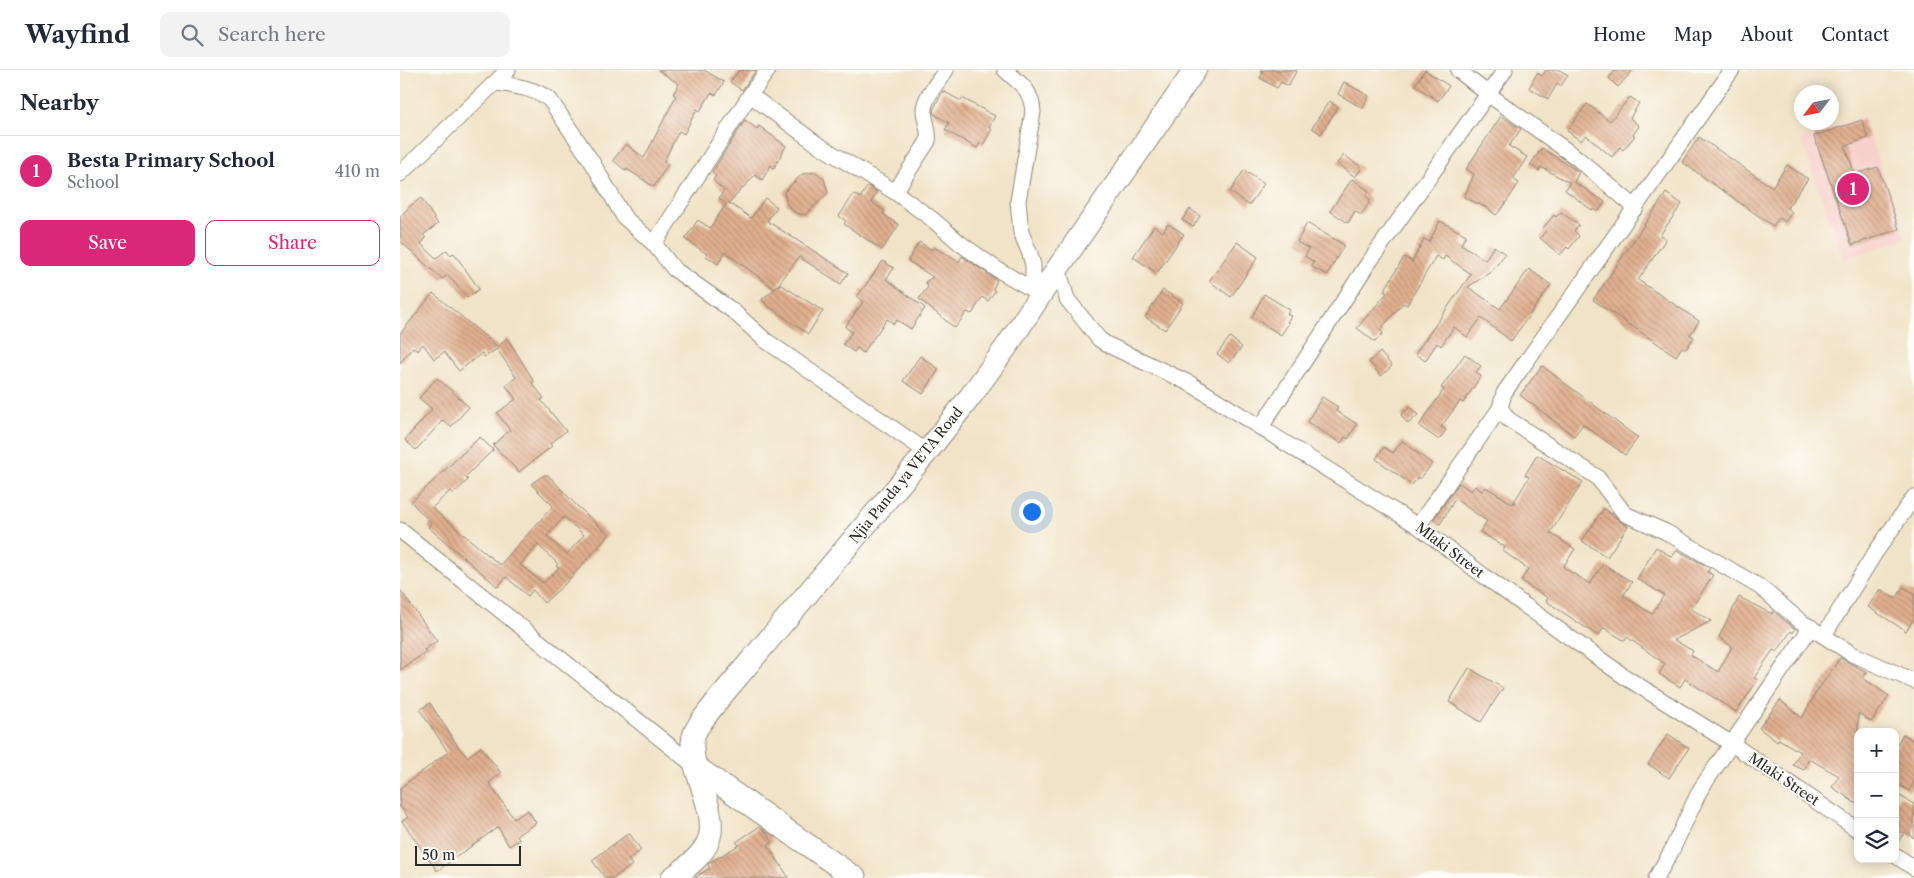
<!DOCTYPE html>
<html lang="en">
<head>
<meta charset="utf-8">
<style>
  body { margin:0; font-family:"Libre Caslon Text",serif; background:#f2f2f3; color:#1f2937 }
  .controls { position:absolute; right:15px; bottom:15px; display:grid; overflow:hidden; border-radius:10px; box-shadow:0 2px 12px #0003 }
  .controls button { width:45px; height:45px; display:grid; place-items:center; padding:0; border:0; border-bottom:1px solid #e0e1e3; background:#fff; color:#1f2937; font:25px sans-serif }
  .compass { position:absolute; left:1394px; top:15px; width:45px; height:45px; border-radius:50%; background:#fff; box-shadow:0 2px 12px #0003; rotate:238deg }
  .scale { position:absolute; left:15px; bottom:12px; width:106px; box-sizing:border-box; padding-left:5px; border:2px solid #2b2b2b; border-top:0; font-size:14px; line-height:18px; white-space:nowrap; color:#2b2b2b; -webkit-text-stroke:4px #fdfcf7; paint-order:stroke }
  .you { position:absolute; left:631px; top:441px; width:18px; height:18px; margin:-12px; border:4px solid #fff; border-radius:50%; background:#1a73e8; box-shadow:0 0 0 8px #1a73e833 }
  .badge { display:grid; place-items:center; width:32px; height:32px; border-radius:50%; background:#db2777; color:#fff; font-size:16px; font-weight:700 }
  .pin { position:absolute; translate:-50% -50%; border:2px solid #fff; box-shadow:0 1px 5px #0006 }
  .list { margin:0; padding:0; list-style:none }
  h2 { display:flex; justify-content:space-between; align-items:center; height:65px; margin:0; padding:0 20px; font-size:21px }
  h2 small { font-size:16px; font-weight:400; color:#747a83 }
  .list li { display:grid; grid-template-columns:32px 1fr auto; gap:15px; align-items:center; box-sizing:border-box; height:70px; padding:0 20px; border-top:1px solid #e0e1e3 }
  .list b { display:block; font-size:19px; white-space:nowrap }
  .list p { margin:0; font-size:16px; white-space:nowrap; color:#747a83 }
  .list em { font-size:16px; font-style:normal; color:#747a83 }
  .actions { display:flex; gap:10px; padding:15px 20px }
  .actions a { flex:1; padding:11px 0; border:1px solid #db2777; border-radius:10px; text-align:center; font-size:18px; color:#db2777 }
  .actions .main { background:#db2777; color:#fff }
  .icon { flex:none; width:28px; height:28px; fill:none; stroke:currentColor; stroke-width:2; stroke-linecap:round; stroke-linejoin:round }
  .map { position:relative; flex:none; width:1514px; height:808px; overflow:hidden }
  header { display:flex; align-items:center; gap:30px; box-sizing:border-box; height:70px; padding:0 25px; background:#fff; border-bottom:1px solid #e0e1e3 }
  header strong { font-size:24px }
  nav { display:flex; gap:28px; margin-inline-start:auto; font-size:18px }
  .search { width:350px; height:45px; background:#f2f2f3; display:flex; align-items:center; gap:12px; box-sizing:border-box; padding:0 18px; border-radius:10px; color:#747a83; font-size:19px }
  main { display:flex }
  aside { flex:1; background:#fff }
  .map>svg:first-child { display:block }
  .built { fill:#f7d0cc }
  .building { fill:url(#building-back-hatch); fill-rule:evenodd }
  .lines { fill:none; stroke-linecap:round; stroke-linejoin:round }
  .street-casing { stroke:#8e8779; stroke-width:17 }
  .secondary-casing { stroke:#8e8779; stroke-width:24 }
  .street { stroke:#fff; stroke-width:15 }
  .secondary { stroke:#fff; stroke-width:22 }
  .labels { text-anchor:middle; stroke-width:4; stroke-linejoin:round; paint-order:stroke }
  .street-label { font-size:14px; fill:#2b2b2b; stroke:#fdfcf7 }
</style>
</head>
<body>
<header>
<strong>Wayfind</strong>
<div class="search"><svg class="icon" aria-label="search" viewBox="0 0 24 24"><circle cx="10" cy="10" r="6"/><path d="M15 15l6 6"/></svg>Search here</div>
<nav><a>Home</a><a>Map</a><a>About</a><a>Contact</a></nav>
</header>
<main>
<aside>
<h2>Nearby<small></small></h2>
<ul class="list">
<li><span class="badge">1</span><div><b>Besta Primary School</b><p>School</p></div><em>410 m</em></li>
</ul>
<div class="actions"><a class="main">Save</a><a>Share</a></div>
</aside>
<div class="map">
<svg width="1514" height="808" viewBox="0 0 1514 808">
  <defs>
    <pattern id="building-back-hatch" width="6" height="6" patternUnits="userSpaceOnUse" patternTransform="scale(1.25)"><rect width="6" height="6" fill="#e1b090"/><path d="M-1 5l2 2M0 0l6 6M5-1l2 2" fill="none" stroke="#b78f76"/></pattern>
  </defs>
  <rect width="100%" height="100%" fill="#fdfcf7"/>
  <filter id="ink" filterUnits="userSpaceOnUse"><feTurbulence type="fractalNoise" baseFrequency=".02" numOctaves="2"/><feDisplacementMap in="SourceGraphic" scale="10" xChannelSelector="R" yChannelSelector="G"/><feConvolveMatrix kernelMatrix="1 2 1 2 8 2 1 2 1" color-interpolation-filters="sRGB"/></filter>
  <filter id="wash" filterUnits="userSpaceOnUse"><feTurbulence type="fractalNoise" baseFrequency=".0096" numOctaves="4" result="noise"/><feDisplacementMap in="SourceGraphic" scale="20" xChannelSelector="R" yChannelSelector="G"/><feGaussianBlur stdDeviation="1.12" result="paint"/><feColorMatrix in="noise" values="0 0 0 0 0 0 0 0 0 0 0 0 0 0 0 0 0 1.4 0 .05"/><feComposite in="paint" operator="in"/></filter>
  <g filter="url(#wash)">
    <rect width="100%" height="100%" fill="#f1e3c7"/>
    <polygon class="built" points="1463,47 1506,168 1444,190 1401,69"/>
    <g id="blocks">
      <g class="building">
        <polygon points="258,0 304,0 324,12 316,25 311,23 300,41 297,39 284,64 279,61 264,91 268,94 254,117 227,99 226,101 213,90 226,74 244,88 276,26 273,24 279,14"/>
        <polygon points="339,0 356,0 342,20 330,12"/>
        <polygon points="860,0 897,0 888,16 881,12 877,18 860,8 863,2"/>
        <polygon points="1025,0 1049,16 1038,31 1015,15"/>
        <polygon points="1146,0 1160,0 1168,5 1161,16 1157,14 1148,29 1129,18 1137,3 1142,6"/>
        <polygon points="1216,0 1233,0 1218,17 1209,8"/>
        <polygon points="944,12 969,26 962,38 938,24"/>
        <polygon points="543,21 561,31 562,28 595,46 589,57 592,59 583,75 580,73 577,78 545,60 549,53 534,44 533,40"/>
        <polygon points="1230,27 1239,33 1230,48 1239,56 1233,65 1235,66 1223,80 1220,77 1212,87 1186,65 1181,71 1167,61 1187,34 1210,51"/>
        <polygon points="929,31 938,37 921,64 912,58"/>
        <polygon points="1101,46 1121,59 1109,76 1127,87 1113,109 1119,113 1103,137 1096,145 1087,138 1064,127 1074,104 1066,99"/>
        <polygon points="345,50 357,59 359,56 386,76 374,98 371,95 362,110 355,105 329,133 351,148 365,128 377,137 367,151 448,203 441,214 399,187 375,219 380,214 423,241 408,264 367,235 362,229 375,219 325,182 318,194 306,186 307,184 285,169 298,150 310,158 326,134 319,128 324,121 313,110 316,106 312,102"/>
        <polygon points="1462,50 1468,68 1445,76 1455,104 1478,97 1499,159 1452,175 1414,66"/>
        <polygon points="1299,67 1372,117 1387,95 1408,109 1387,138 1392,142 1385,152 1379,148 1373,156 1282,92"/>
        <polygon points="1142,78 1179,102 1174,112 1205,132 1198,142 1193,139 1192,140 1165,120 1170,113 1141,97 1139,101 1130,95"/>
        <polygon points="944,85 962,98 955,107 937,93"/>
        <polygon points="844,100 864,114 849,135 830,122"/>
        <polygon points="416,102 424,109 428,123 405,145 396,143 387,134 384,122 402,104"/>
        <polygon points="952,109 969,121 966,126 971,130 961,145 955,141 948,153 930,141"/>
        <polygon points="468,116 477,122 471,132 485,141 483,144 499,155 482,180 444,154 446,151 439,146 454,124 460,128"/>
        <polygon points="1266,123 1282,134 1260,165 1266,169 1238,210 1299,251 1290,265 1294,267 1286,279 1282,277 1276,286 1193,230"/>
        <polygon points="21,128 38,154 23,165 26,168 21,174 36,188 47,180 50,185 54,183 79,219 67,228 48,205 42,209 0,171 0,147 10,136"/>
        <polygon points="790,139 800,146 793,157 782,150"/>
        <polygon points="1161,142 1179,155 1174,161 1179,166 1169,179 1167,177 1160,185 1140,168 1146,161 1143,158 1154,145 1156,147"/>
        <polygon points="1040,151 1066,165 1061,174 1085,190 1094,176 1105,184 1092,201 1068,217 1100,239 1129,199 1151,215 1111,271 1081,248 1067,267 1054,257 1041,276 1037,273 1025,291 1015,284 1071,204 1045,186 1043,190 1036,186 1007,235 1003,233 980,260 983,263 975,272 957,258 987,223 984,221 1004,187 1012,192 1024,169 1029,172"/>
        <polygon points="907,153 944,175 927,205 911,196 914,192 905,186 909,179 897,172"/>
        <polygon points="768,154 784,164 757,203 733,187 754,156 763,162"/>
        <polygon points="519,172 532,180 534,177 559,192 562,186 597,210 593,219 595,221 588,231 582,227 572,244 567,242 555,258 519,229 528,217 525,212 533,207 508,191"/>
        <polygon points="837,172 858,187 831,227 809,211"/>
        <polygon points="483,191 494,198 486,209 525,238 511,259 497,250 494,254 487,249 463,283 457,278 454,282 443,274 452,262 445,257 463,232 457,227"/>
        <polygon points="763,220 783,233 765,260 745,247"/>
        <polygon points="33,223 98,277 107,268 134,311 132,313 144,328 141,330 166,361 150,374 152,376 119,402 93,375 110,360 97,343 116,329 106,316 116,307 97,279 84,287 82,283 59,301 44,282 34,289 23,274 18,281 13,277 0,293 0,264"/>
        <polygon points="864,224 890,240 887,244 891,246 887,252 889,253 881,265 852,247"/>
        <polygon points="830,267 842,277 829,293 817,284"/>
        <polygon points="980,282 992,296 981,306 969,292"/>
        <polygon points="1065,284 1081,296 1076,302 1081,306 1063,333 1060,331 1041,357 1046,360 1039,370 1019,356 1044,319 1041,318"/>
        <polygon points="520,286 539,299 523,324 503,311"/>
        <polygon points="1142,296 1238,368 1225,385 1183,354 1174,366 1120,325"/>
        <polygon points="37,308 69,337 51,357 43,350 16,380 5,370 32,339 19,328"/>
        <polygon points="922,327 938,337 936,341 957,354 948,369 945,367 941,373 907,352"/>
        <polygon points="1010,337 1018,345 1008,354 1001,345"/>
        <path d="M80,367l13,13 -28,27 3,3 -15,14 -3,-3 -18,17 68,57 53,-59 -22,-22 13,-9h4l27,29 34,31 -45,50 -20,18 -11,-13 -5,6 -22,-19 -8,10 -70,-60 3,-4 -20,-21zM164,447l20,18 -17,19 -20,-18zM138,475l20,19 -2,2 3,2 -16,15 -23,-18z"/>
        <polygon points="1002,371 1032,394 1020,409 1018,407 1012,415 976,389 984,377 993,383"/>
        <polygon points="1137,385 1183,412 1150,463 1175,479 1163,497 1190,514 1203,494 1232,512 1223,526 1252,544 1264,525 1237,509 1256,477 1272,487 1277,480 1310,498 1307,502 1313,505 1291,539 1311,551 1274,570 1293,581 1291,585 1318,602 1332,577 1319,567 1339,527 1372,544 1373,541 1395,559 1393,563 1391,561 1377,582 1373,580 1354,608 1358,610 1336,642 1285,609 1280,617 1259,604 1265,594 1227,567 1225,571 1204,558 1198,566 1146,531 1148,528 1121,511 1128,499 1103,481 1105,477 1080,462 1087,451 1055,429 1040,454 1033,450 1059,413 1071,421 1075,416 1082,421 1086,417 1113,434 1129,407 1125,405"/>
        <polygon points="1204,438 1221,452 1228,456 1207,487 1182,471"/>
        <polygon points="1503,517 1514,523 1514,549 1506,561 1468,537 1480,519 1496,529"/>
        <polygon points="0,520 37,571 24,580 26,582 0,600"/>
        <polygon points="1440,588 1467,602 1463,608 1489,626 1471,652 1458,643 1458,735 1432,717 1439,706 1409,689 1404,700 1393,695 1400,682 1379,669 1377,672 1359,658 1380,630 1402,648 1414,626"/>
        <polygon points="1069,598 1103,618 1081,652 1049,632"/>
        <polygon points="30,633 57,675 67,687 81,677 101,703 89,713 114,749 128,740 136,753 117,765 119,770 109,776 98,757 37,801 2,751 8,747 0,736 0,718 48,682 20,640"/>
        <polygon points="1268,664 1289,678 1269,708 1248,694"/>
        <polygon points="1503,664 1514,671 1514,712 1509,721 1495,712 1495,678"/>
        <polygon points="1500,726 1514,734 1514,768 1505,762 1495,776 1495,734"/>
        <polygon points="359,757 366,762 373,772 368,775 389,808 294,808 310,798 308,795 309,793 339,775 336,772"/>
        <polygon points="229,763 241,780 228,790 232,795 214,808 205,808 192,790"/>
      </g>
    </g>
  </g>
  <g filter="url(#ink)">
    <use href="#blocks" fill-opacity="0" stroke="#8e8779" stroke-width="1"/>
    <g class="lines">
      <defs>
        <g id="street">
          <path d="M605,0c17,15 26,19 28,42l-15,89 3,31 9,22 3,11v25"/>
          <polyline points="1058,0 1088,24 1177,88 1236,138"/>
          <polyline points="1332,0 1104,323 1100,338 1108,349 1197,407 1225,444 1266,462 1360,517 1400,551 1452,584 1514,611"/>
          <path d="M97,13c18,3 38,5 53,17l42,62 32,55 30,27 20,25 59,42 32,29 162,112"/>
          <polyline points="350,25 417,74 495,122 532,149 561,174 595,198 642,225"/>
          <polyline points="0,104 108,0"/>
          <path d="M495,122l33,-51c2,-12 -4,-21 -4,-32 1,-13 15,-28 22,-39"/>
          <polyline points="254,174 350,25 368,0"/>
          <polyline points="658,198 667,229 699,269 706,274 791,314 1018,456 1088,509 1225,607 1332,674 1458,760"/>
          <polyline points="861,357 965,198 1105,0"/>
          <polyline points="1018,456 1100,338"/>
          <polyline points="0,460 296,697"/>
          <polyline points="1424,565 1475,483 1514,427"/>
          <polyline points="1495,785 1514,798"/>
          <polyline points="1256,808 1271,782 1300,720 1411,557"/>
        </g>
        <g id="secondary">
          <polyline points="296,697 455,808"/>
          <path d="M272,808c49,-34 44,-49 27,-101 -4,-11 -8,-26 -6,-38 1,-11 17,-28 24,-38l210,-249 43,-55 37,-51 51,-78 137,-198"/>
        </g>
      </defs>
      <use href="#street" class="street-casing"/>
      <use href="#secondary" class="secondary-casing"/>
      <use href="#street" class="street"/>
      <use href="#secondary" class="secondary"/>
    </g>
  </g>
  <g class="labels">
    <g class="street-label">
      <text transform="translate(506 405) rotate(-51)" y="5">Njia Panda ya VETA Road</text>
      <text transform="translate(1050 480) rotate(37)" y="5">Mlaki Street</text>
      <text transform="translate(1384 709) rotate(34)" y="5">Mlaki Street</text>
    </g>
  </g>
</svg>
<div class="controls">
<button>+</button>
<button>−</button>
<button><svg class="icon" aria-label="layers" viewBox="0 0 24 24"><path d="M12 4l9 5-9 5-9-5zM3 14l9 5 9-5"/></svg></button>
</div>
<svg class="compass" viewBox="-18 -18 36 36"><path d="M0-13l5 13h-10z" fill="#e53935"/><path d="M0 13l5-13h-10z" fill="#747a83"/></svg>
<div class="scale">50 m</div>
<div class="you"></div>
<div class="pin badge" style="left:1453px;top:119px">1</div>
</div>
</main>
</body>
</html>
